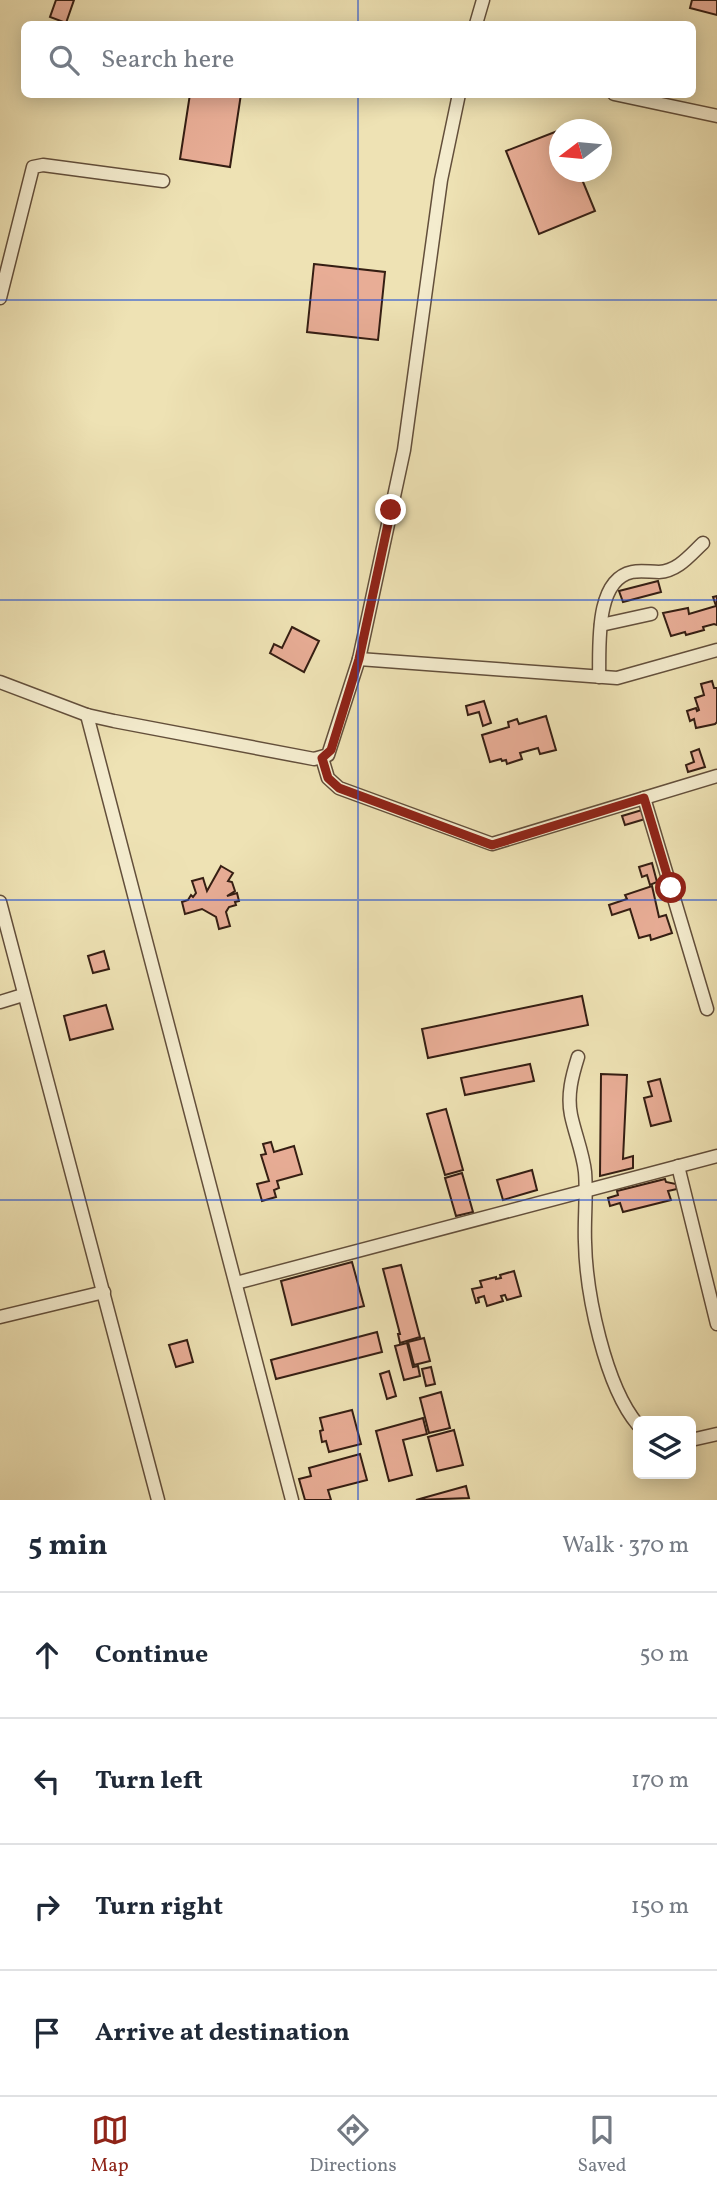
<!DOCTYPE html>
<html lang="en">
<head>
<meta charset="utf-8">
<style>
  body { margin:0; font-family:Vollkorn,serif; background:#f2f2f3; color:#1f2937 }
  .controls { position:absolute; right:21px; bottom:21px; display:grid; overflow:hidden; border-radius:10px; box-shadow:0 4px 18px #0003 }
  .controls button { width:63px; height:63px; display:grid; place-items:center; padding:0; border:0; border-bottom:2px solid #e0e1e3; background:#fff; color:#1f2937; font:35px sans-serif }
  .compass { position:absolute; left:549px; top:119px; width:63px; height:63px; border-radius:50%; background:#fff; box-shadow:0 4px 18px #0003; rotate:254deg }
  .stop { position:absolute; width:21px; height:21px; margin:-16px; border:5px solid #8f2418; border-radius:50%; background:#fff }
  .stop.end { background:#8f2418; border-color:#fff; box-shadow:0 2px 7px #0008 }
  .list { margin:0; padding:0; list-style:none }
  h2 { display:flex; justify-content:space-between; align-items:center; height:91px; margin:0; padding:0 28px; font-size:30px }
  h2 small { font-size:23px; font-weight:400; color:#747a83 }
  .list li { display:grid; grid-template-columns:46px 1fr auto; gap:21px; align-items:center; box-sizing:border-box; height:126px; padding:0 28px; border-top:2px solid #e0e1e3 }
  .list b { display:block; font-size:26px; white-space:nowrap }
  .list em { font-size:23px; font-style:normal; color:#747a83 }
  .icon { flex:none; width:38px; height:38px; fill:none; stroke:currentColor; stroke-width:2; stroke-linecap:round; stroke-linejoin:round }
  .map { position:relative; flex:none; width:717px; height:1500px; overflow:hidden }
  .search { position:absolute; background:#fff; box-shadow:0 4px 18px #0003; left:21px; right:21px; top:21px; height:77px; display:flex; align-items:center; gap:18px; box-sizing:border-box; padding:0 24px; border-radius:10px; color:#747a83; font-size:26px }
  .sheet { height:595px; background:#fff }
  nav { display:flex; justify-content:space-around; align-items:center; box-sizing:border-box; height:98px; border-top:2px solid #e0e1e3; background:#fff; font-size:19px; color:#747a83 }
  nav a { display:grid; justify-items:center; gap:4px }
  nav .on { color:#8f2418 }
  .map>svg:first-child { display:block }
  .building { fill:#e8ad96; stroke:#351e13; stroke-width:2 }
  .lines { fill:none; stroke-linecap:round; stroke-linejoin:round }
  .minor-casing { stroke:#634f3b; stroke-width:15 }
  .minor { stroke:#f4ecce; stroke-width:12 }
  .route { stroke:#8f2418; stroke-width:9 }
  .grid { fill:none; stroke:#1d4ed8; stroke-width:2; stroke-opacity:0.55 }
</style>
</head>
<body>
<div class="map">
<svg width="717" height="1500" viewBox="0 0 717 1500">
  <rect width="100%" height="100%" fill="#eee2b4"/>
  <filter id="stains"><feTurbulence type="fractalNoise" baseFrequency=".00286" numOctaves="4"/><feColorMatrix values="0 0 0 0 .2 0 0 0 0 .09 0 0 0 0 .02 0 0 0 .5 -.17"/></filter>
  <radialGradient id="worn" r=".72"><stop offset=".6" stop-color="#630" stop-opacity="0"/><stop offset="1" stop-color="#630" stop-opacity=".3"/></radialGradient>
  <g class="building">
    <polygon points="56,0 74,0 66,23 50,17"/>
    <polygon points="692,0 717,0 717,15 690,8"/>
    <polygon points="190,94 241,94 230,167 180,159"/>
    <polygon points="560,130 560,172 579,172 595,211 539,234 506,151"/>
    <polygon points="314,264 385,272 378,340 307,332"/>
    <polygon points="658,581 661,592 623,602 619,591"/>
    <polygon points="717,596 717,625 714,624 703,627 704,630 686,635 685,632 671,636 663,613 688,608 689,614 716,606 713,597"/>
    <polygon points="292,627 319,641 304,672 270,653 274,644 282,648"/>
    <polygon points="712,681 714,688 717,688 717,722 715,724 696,728 694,719 690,721 687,711 696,708 697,711 699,710 695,698 704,695 701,684"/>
    <polygon points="484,701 491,723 483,726 479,712 468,715 466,706"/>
    <polygon points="546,716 556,750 540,754 538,748 520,753 522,759 507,764 506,760 502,761 501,759 490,762 482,735 509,727 508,722 517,719 519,724"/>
    <polygon points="699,749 705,767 688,772 686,765 694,762 691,752"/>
    <polygon points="642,810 645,819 625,825 622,816"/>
    <polygon points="652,863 657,882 650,885 647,875 642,877 639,867"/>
    <polygon points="221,866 233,873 228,881 232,882 235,891 227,896 237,893 239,901 235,902 236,905 229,907 226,912 230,926 219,929 216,917 202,909 185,914 182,902 188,900 191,895 193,897 196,893 192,881 203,878 207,891"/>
    <polygon points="652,886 659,917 666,915 672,933 651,940 650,935 639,938 630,909 612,915 609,905 627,899 625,895"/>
    <polygon points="104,951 109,969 93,973 88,956"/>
    <polygon points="582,996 588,1025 428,1058 422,1029"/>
    <polygon points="106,1005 113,1029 70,1040 64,1016"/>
    <polygon points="530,1064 534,1081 465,1095 461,1078"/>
    <polygon points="601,1074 627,1075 623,1159 633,1156 633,1168 600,1176"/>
    <polygon points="660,1079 671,1121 651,1126 644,1098 652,1096 648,1082"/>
    <polygon points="446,1109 463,1170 445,1175 427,1114"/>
    <polygon points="271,1142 274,1152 294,1146 302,1174 277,1181 279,1188 274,1190 276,1197 262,1201 257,1184 269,1181 261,1155 266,1154 263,1144"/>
    <polygon points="532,1170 537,1190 503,1200 497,1180"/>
    <polygon points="462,1173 473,1212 456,1216 445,1178"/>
    <polygon points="665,1179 666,1182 676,1184 677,1189 668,1191 671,1200 623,1212 620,1203 610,1206 608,1198 618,1195 617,1191"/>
    <polygon points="352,1262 364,1306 292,1325 281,1281"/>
    <polygon points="401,1265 420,1337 400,1343 398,1334 400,1334 383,1269"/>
    <polygon points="514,1271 521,1296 507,1300 505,1295 501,1296 503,1301 487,1306 484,1296 478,1298 479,1302 476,1303 472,1289 482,1287 480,1281 496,1277 496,1279 501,1278 500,1275"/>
    <polygon points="377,1332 382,1352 276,1379 271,1360"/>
    <polygon points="424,1338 430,1361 414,1365 408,1342"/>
    <polygon points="187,1340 193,1362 176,1367 169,1345"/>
    <polygon points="407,1343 413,1367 418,1366 420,1376 404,1380 395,1346"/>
    <polygon points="431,1367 435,1384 426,1386 422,1369"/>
    <polygon points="389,1371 396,1396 387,1399 380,1374"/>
    <polygon points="441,1392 450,1428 429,1433 420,1398"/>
    <polygon points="352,1410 361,1444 329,1452 326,1441 322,1442 320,1431 323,1430 320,1418"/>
    <polygon points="423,1418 427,1434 403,1440 412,1475 389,1481 376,1431"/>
    <polygon points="454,1430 463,1465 437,1471 428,1437"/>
    <polygon points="360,1454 367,1480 328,1490 331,1500 305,1500 299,1479 311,1476 309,1468"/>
    <polygon points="466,1486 469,1498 416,1500"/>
  </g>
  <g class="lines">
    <defs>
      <g id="minor">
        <polyline points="476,24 483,0"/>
        <polyline points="614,94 717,116"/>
        <polyline points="0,298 33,167 43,165 163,181"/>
        <polyline points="601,625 651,614"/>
        <polyline points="359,659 617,678 717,650"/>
        <path d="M599,677c1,-29 -5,-97 33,-105 9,-2 18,0 27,0 19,-1 31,-17 44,-29"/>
        <polyline points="0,682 87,715 114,721 314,759 328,755 359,659 404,450 441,180 459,94"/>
        <polyline points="87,715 292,1500"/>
        <polyline points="322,758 328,778 339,788 492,844 717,776"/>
        <polyline points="644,798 707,1009"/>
        <polyline points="0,902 158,1500"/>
        <polyline points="0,1002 23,995"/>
        <path d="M578,1057c-6,19 -11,38 -7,58 4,19 12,38 14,57 2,24 -1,47 0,70 1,51 20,144 53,183"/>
        <polyline points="678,1166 717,1324"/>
        <polyline points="236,1283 717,1156"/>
        <polyline points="0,1317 104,1292"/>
        <polyline points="691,1440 717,1434"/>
      </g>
    </defs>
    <use href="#minor" class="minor-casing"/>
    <use href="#minor" class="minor"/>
  </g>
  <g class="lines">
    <polyline class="route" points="391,510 359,659 331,750 322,758 328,778 339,788 492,845 644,798 671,888"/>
  </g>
  <path class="grid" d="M358,0v24M358,94v1406M0,300h717M0,600h717M0,900h717M0,1200h717"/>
  <rect width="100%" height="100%" filter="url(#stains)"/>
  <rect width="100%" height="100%" fill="url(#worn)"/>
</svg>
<div class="controls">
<button><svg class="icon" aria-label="layers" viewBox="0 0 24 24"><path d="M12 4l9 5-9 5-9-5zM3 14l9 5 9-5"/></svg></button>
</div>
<svg class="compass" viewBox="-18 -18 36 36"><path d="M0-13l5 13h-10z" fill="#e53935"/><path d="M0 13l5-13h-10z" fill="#747a83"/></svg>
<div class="stop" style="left:671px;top:888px"></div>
<div class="stop end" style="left:391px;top:510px"></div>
<div class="search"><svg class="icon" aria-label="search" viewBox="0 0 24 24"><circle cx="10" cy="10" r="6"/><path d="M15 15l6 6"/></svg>Search here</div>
</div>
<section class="sheet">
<h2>5 min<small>Walk · 370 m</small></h2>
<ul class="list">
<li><svg class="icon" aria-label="ahead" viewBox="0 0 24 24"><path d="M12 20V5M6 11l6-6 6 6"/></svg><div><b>Continue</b></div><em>50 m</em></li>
<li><svg class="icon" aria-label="left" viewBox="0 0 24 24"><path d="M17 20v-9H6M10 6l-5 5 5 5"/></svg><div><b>Turn left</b></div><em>170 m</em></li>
<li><svg class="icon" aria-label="right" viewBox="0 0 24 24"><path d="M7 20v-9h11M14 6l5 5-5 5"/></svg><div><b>Turn right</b></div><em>150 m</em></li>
<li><svg class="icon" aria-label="arrive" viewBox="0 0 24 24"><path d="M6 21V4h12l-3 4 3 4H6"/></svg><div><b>Arrive at destination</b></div></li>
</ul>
</section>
<nav>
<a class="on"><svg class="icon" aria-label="map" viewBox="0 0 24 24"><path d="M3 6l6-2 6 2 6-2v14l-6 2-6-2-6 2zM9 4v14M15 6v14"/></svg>Map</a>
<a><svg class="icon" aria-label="directions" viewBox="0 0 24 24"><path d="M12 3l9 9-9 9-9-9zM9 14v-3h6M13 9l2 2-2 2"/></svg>Directions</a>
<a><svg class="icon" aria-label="saved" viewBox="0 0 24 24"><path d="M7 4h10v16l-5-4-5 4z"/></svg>Saved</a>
</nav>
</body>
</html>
